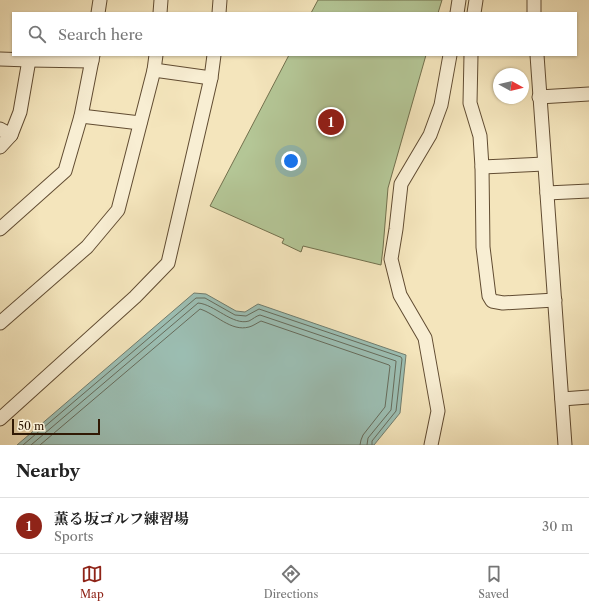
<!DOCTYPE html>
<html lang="en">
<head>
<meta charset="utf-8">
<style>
  body { margin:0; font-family:"Libre Caslon Text","Noto Serif JP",serif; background:#f6f6f6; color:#222 }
  .compass { position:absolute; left:493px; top:68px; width:36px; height:36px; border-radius:50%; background:#fff; box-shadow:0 1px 3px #0004; rotate:98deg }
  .scale { position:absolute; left:12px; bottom:10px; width:88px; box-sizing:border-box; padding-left:4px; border:2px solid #301904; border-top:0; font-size:11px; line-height:14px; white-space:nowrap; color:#301904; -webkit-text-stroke:3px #f8eed3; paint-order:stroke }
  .you { position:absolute; left:291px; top:161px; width:14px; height:14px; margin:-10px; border:3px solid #fff; border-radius:50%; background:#1a73e8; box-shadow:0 0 0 6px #1a73e833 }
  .badge { display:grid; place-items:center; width:26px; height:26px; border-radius:50%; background:#8f2418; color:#fff; font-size:13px; font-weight:700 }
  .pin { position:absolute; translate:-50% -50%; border:2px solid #fff; box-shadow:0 1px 4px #0006 }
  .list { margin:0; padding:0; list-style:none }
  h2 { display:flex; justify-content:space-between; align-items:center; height:52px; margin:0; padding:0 16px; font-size:17px }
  h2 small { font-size:13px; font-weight:400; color:#767676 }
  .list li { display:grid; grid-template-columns:26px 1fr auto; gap:12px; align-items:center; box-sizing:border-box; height:56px; padding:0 16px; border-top:1px solid #e0e0e0 }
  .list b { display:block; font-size:15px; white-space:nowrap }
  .list p { margin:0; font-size:13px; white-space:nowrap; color:#767676 }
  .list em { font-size:13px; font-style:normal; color:#767676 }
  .icon { flex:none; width:22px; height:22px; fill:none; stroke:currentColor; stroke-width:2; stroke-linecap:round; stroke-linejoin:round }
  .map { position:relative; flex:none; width:589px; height:445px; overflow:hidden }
  .search { position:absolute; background:#fff; box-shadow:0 1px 3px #0004; left:12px; right:12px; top:12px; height:44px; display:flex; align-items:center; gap:10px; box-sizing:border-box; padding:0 14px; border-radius:0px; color:#767676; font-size:15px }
  .sheet { height:108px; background:#fff }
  nav { display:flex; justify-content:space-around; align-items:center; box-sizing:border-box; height:56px; border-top:1px solid #e0e0e0; background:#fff; font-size:11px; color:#767676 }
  nav a { display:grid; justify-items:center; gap:2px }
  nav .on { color:#8f2418 }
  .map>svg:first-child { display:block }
  .green { fill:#b4c696; stroke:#72704d }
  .water { fill:#9cbfb4; stroke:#717d6e }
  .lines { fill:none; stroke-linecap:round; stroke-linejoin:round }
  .shore { stroke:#666c5c; stroke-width:1 }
  .street-casing { stroke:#614c32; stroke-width:15 }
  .street { stroke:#f8eed3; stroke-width:13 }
</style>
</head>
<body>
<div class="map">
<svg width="589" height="445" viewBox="0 0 589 445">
  <rect width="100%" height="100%" fill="#f4e5bc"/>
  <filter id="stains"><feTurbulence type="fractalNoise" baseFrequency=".005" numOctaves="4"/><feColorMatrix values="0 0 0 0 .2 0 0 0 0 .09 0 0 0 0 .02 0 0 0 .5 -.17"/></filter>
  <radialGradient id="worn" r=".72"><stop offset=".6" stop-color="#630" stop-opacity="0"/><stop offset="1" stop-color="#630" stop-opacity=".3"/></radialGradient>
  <g class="green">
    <polygon points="318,0 442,0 438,13 311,13"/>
    <polygon points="289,55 426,55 388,188 383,248 381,265 303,246 301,252 282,243 284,239 210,206"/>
  </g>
  <polygon class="water" points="194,293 206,294 236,311 245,312 258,304 406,355 400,413 374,445 17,445"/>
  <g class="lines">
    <g class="shore">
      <polyline points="23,445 196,298 205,298 235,315 246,316 259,309 401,357 402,359 396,411 372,441 372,445"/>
      <path d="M31,445l167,-142c16,1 35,23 51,18 4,-2 7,-5 11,-6l136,46v1l-5,48 -23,28 -1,7"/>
      <path d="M40,445l160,-136c16,5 31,23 49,18 4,-1 8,-4 12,-6l128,44 1,1 -5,41 -22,28 -2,5 -1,5"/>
    </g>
    <defs>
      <g id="street">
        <polyline points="534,0 534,13"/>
        <polyline points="98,13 100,0"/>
        <polyline points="160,13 161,0"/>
        <polyline points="219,13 220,0"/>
        <polyline points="457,13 459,0"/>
        <polyline points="474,13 476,0"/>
        <polyline points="471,55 470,103 480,136 482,167 483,247 489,296 492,301 503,303 555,300"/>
        <polyline points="537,55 565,445"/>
        <polyline points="0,59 29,60 92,61"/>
        <polyline points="154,70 211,78"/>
        <polyline points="539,97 589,94"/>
        <polyline points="81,116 140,123"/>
        <polyline points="0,129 11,135"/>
        <polyline points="0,147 11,135 20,112 29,60"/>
        <polyline points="482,167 544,164"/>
        <polyline points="547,193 589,191"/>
        <polyline points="0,229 65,171 81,116 93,55"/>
        <polyline points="0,323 87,247 118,210 154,70 156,55"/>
        <polyline points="562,399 589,397"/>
        <polyline points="0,419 135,297 168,263 211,78 214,55"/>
        <polyline points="431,445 438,411 425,338 400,295 391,259 396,229 401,184 430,135 441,105 450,55"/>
      </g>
    </defs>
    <use href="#street" class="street-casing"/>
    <use href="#street" class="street"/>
  </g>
  <rect width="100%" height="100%" filter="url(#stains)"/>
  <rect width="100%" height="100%" fill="url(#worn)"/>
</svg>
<svg class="compass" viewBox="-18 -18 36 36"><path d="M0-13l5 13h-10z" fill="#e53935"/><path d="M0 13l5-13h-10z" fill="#767676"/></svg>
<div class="scale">50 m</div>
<div class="you"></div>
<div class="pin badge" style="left:331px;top:122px">1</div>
<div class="search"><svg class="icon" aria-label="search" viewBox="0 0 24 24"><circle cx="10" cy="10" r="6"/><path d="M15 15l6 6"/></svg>Search here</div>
</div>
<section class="sheet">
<h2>Nearby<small></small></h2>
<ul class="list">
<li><span class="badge">1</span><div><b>薫る坂ゴルフ練習場</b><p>Sports</p></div><em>30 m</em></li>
</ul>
</section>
<nav>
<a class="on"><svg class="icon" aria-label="map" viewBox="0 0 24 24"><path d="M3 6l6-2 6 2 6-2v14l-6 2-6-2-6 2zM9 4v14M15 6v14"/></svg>Map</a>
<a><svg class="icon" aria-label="directions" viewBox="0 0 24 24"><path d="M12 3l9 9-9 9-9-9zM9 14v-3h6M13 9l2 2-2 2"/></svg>Directions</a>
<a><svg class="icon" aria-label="saved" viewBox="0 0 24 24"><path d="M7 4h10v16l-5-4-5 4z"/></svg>Saved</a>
</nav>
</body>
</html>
